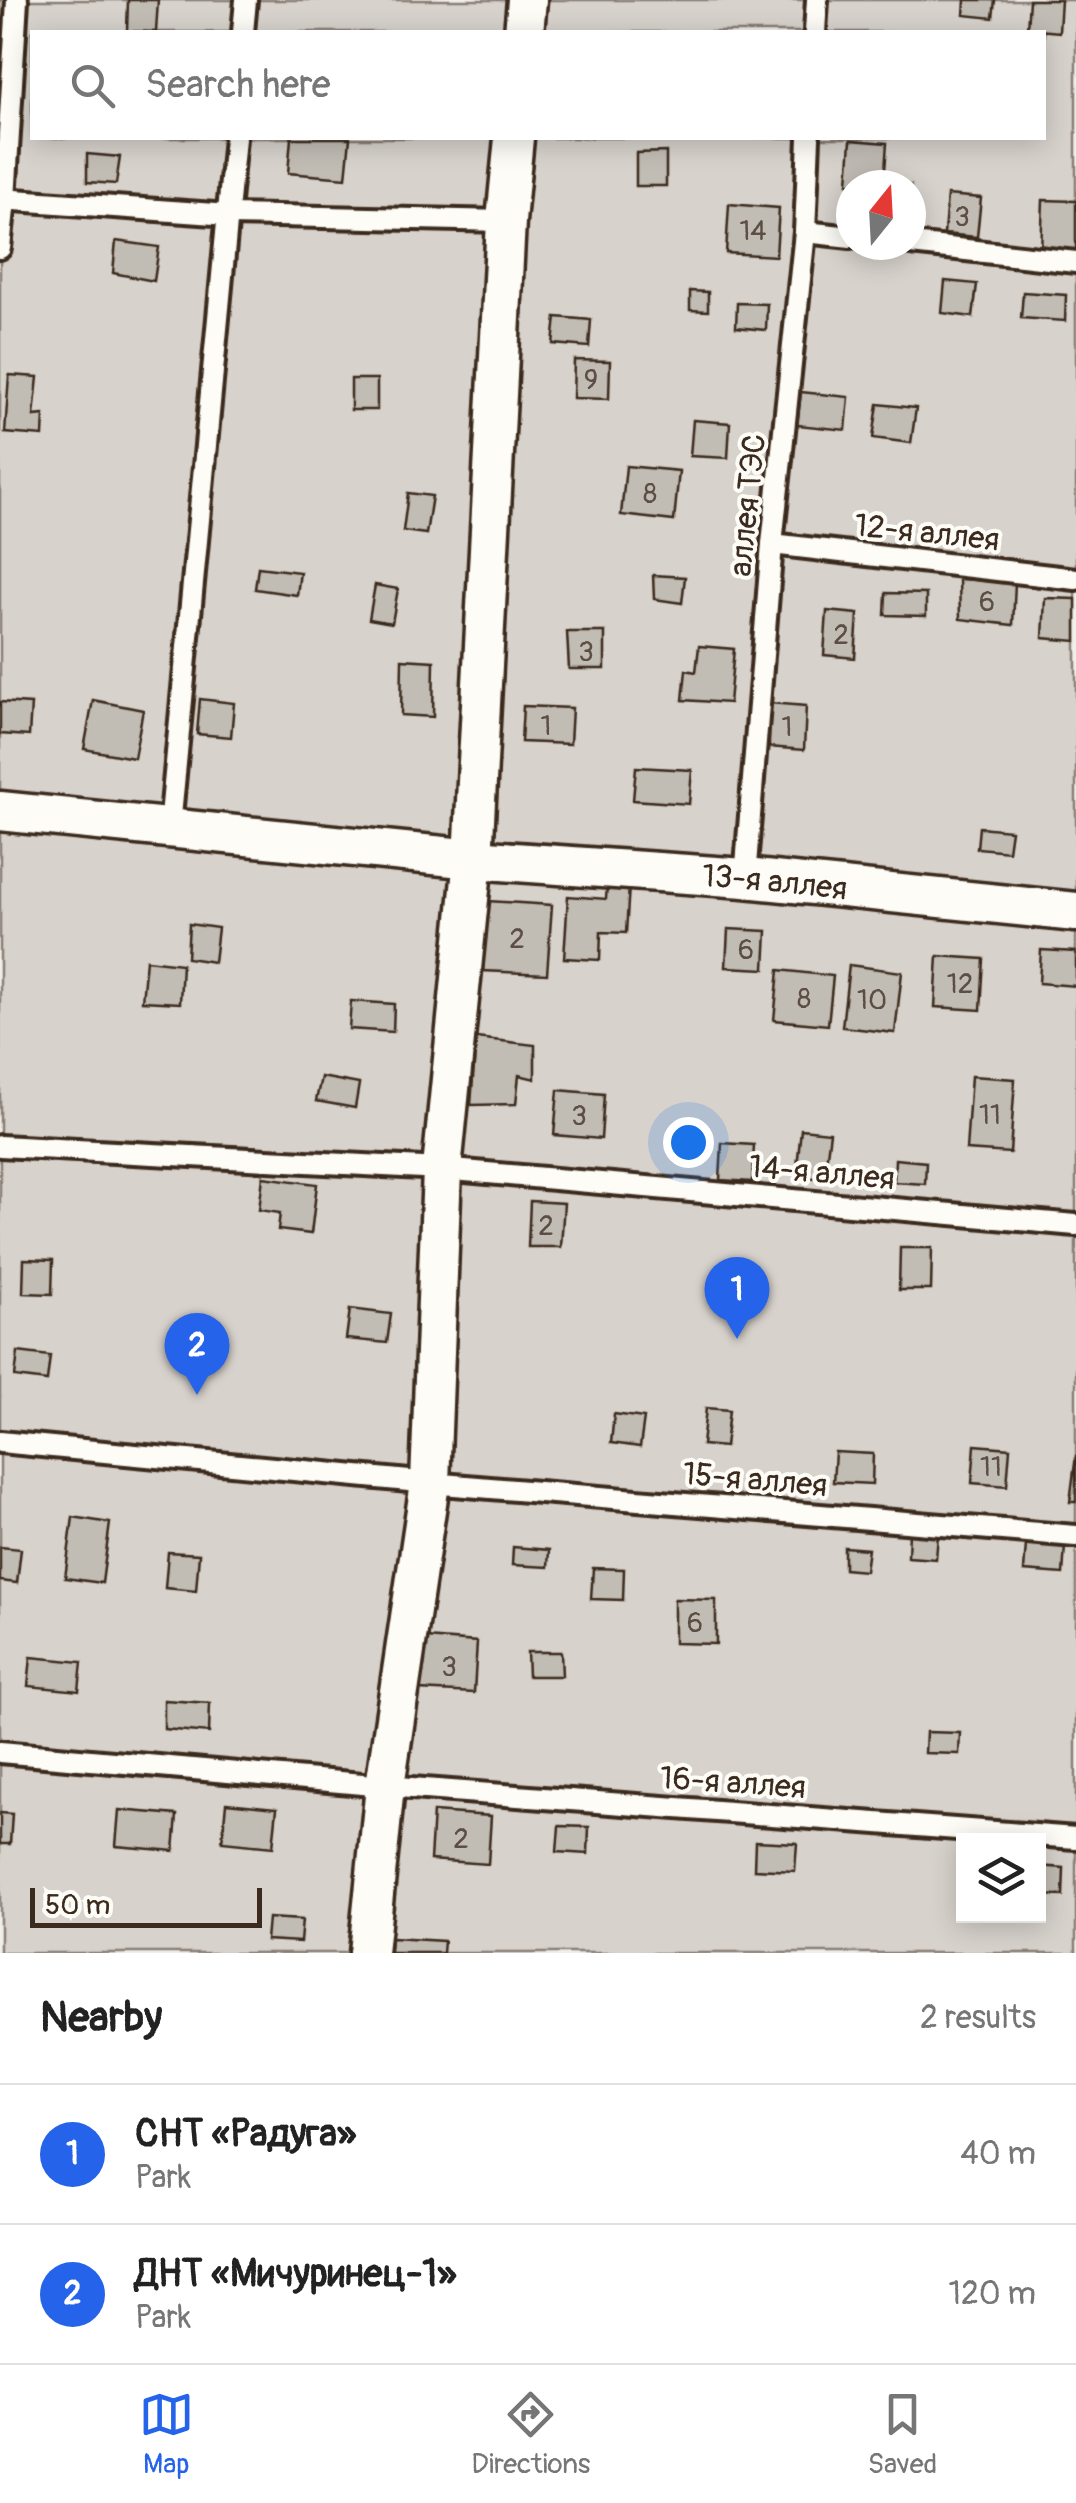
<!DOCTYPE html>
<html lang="en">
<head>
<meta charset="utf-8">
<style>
  body { margin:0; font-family:Pangolin,sans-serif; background:#f2f2f2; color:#222 }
  .controls { position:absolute; right:30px; bottom:30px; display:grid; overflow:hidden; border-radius:0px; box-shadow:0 5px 25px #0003 }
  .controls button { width:90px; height:90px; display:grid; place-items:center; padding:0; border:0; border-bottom:2px solid #e0e0e0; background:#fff; color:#222; font:50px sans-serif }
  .compass { position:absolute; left:836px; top:170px; width:90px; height:90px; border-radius:50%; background:#fff; box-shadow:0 5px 25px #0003; rotate:18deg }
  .scale { position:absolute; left:30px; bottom:25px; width:232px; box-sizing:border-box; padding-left:10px; border:5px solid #3b2a1e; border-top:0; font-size:28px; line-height:35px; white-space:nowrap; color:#3b2a1e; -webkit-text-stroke:8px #fdfcf7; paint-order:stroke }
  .you { position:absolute; left:688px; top:1142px; width:35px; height:35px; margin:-25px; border:8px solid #fff; border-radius:50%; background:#1a73e8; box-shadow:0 0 0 15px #1a73e833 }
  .badge { display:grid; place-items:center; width:65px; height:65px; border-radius:50%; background:#2563eb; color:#fff; font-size:32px; font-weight:700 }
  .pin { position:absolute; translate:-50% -82px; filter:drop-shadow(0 2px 5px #0008) }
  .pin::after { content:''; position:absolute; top:52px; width:35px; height:30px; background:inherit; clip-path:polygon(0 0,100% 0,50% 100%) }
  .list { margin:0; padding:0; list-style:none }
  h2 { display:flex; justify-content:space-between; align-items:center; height:130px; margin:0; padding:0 40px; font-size:42px }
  h2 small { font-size:32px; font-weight:400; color:#767676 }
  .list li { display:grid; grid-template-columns:65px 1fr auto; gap:30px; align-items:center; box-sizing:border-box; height:140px; padding:0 40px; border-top:2px solid #e0e0e0 }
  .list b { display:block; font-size:38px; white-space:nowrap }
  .list p { margin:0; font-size:32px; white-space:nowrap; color:#767676 }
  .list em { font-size:32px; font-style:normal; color:#767676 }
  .icon { flex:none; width:55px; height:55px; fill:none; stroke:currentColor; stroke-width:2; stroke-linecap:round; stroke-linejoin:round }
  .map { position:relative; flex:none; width:1076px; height:1953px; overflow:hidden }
  .search { position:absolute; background:#fff; box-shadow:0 5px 25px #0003; left:30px; right:30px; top:30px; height:110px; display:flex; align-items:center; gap:25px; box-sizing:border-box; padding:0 35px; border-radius:0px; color:#767676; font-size:38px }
  .sheet { height:410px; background:#fff }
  nav { display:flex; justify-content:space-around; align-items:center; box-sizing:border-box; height:140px; border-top:2px solid #e0e0e0; background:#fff; font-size:28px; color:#767676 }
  nav a { display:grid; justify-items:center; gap:5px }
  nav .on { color:#2563eb }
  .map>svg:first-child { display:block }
  .green { fill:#d7d2cc; stroke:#897e75; stroke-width:2.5; fill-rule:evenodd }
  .building { fill:#c1bcb4; stroke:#3b2a1e; stroke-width:2.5 }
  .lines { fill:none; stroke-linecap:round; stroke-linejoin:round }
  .lane-casing { stroke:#3b2a1e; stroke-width:28 }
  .street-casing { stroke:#3b2a1e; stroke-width:45 }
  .lane { stroke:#fdfcf7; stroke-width:20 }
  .street { stroke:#fdfcf7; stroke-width:38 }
  .labels { text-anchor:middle; stroke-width:8; stroke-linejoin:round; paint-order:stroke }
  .number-label { font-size:28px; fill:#5c4e44 }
  .street-label { font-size:32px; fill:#3b2a1e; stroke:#fdfcf7 }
</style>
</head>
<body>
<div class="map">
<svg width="1076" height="1953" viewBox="0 0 1076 1953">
  <rect width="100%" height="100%" fill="#f1efea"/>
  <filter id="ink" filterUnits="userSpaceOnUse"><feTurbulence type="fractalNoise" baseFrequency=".01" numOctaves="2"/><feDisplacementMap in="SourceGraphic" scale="20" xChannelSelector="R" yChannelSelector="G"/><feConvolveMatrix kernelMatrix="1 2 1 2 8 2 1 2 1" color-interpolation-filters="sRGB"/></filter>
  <g filter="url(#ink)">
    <path class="green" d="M0,0h1076v1953h-1076zM32,32h1012v106h-1012zM851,185h60v60h-60zM964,1840h74v76h-74z"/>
    <g class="building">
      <polygon points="128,0 158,0 156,32 127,31"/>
      <polygon points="965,0 995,0 993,18 964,15"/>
      <polygon points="1029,0 1061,0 1059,32 1027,29"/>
      <polygon points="291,138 350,138 346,178 288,173"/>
      <polygon points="851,140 887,143 884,185 848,183"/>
      <polygon points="666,152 666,186 636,186 636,153"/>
      <polygon points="87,154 120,157 116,184 87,182"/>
      <polygon points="947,195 981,198 977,237 944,234"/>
      <polygon points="1043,200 1076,201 1076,254 1041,251"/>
      <polygon points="729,204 779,208 776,256 726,253"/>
      <polygon points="116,241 159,247 154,281 113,273"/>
      <polygon points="945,281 977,284 973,317 942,313"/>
      <polygon points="690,291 708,292 708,311 690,310"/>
      <polygon points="1023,292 1066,295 1065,321 1021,318"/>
      <polygon points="737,303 767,304 766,330 736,327"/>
      <polygon points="556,317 591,320 589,347 553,344"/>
      <polygon points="574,360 610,361 609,399 573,398"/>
      <polygon points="9,375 38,377 34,416 44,415 43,436 5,433"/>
      <rect x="351" y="379" width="26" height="31"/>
      <polygon points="801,392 849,397 846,430 797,425"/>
      <polygon points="878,404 916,408 911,443 873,438"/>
      <polygon points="693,420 730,423 728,458 690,456"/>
      <polygon points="626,466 679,471 674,521 621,515"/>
      <polygon points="408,493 432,496 426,534 403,531"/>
      <polygon points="258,567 300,572 297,595 255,589"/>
      <polygon points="653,575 685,577 682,603 654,599"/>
      <polygon points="959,579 1015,582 1013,625 960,619"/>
      <polygon points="375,585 398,589 392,623 369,619"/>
      <polygon points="886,593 926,594 926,616 885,615"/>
      <polygon points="1045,598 1076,599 1076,641 1043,638"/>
      <polygon points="827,611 858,614 855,658 824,655"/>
      <polygon points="567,632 605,632 605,669 569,669"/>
      <polygon points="699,646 734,649 729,703 683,700 686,670 696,672"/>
      <polygon points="402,659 434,661 433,717 401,715"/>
      <polygon points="200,699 234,703 231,737 197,734"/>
      <polygon points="93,700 143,710 134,758 84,749"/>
      <polygon points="0,702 31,704 29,736 0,734"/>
      <polygon points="769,703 806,706 804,750 769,747"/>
      <polygon points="523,706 572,708 570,744 521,742"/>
      <polygon points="636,767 692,770 689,804 633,800"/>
      <polygon points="979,827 1011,830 1008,851 977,848"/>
      <polygon points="607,884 629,886 626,933 601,932 600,960 564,958 568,896 606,899"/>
      <polygon points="487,901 552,905 547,974 483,971"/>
      <polygon points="189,924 218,928 214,962 187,958"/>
      <polygon points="728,929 767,931 765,969 726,967"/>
      <polygon points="1041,950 1076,952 1076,986 1039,983"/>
      <polygon points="938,956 984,959 981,1010 935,1007"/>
      <polygon points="146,960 182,964 180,1003 142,1001"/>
      <polygon points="849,965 902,972 895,1033 842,1027"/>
      <polygon points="779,970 833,976 828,1025 774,1020"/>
      <polygon points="351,1001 394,1004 393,1032 349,1029"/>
      <polygon points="476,1038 535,1045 535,1079 519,1075 516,1104 471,1105"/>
      <polygon points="971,1076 1015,1079 1010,1153 966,1150"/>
      <polygon points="321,1077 359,1084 355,1108 316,1101"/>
      <polygon points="558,1090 604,1094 601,1139 554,1135"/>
      <polygon points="801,1129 830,1132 824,1179 796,1176"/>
      <polygon points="722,1143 754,1145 752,1182 720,1180"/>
      <polygon points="895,1159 926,1162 925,1184 894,1182"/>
      <polygon points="263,1177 317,1184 311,1234 278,1230 280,1213 259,1210"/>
      <polygon points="530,1201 564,1203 561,1247 528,1247"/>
      <polygon points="900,1248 932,1248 931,1290 899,1290"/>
      <polygon points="24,1259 53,1260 52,1294 23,1293"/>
      <polygon points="350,1309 391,1314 387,1343 346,1339"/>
      <polygon points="18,1352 50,1356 47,1381 15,1377"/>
      <polygon points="706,1408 729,1410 725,1447 702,1445"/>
      <polygon points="614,1414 644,1418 640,1447 611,1443"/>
      <polygon points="975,1445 1010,1448 1007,1486 972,1483"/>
      <polygon points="835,1452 873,1454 872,1484 833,1482"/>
      <polygon points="1076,1455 1076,1502 1070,1502"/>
      <polygon points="73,1517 110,1523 102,1583 65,1578"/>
      <polygon points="909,1532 938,1534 936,1559 908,1557"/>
      <polygon points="1026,1544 1065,1546 1063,1574 1024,1571"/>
      <polygon points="0,1547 21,1549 17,1583 0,1581"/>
      <polygon points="513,1547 549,1550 548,1567 512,1565"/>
      <polygon points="844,1547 868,1549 865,1571 844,1569"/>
      <polygon points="168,1552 199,1554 196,1591 165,1588"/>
      <polygon points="593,1568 624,1569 623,1600 591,1599"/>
      <polygon points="674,1599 716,1600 716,1644 674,1643"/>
      <polygon points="426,1638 477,1642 474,1693 419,1690"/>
      <polygon points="527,1652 561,1652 562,1676 528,1676"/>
      <polygon points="31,1657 82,1662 79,1691 28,1686"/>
      <polygon points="164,1700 210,1703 209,1733 164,1729"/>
      <polygon points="926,1732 960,1733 959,1754 925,1753"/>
      <polygon points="226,1803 277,1808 273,1847 222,1842"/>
      <polygon points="119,1810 177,1815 174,1851 116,1846"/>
      <polygon points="433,1812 491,1816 488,1864 430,1860"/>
      <polygon points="0,1813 12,1814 10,1844 0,1844"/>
      <polygon points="559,1826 589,1827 588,1854 557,1852"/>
      <polygon points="755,1841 797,1843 795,1871 754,1869"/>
      <polygon points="1038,1866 1064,1868 1063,1896 1038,1895"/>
      <polygon points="268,1918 302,1920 300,1942 266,1940"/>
      <polygon points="391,1938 444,1941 443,1953 390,1953"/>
    </g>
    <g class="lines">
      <defs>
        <g id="lane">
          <polyline points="243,32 246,0"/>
          <polyline points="815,32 817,0"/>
          <polyline points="0,199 229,215 506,221"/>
          <polyline points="805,232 851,237"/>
          <polyline points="911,244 1076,262"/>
          <polyline points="0,248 5,200 17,0"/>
          <polyline points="772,544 1076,579"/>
          <polyline points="170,827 235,138"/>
          <polyline points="745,878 772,544 805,232 809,138"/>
          <polyline points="0,1146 442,1169 1076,1225"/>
          <polyline points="0,1442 430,1483 1076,1536"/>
          <polyline points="0,1752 385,1786 1076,1838"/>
        </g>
        <g id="street">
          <polyline points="524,32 527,0"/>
          <path id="s1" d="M0,811l473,48 272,19 331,34"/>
          <polyline points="368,1953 385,1786 430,1483 442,1169 473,859 506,221 514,138"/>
        </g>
      </defs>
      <use href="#lane" class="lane-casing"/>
      <use href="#street" class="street-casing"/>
      <use href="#lane" class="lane"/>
      <use href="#street" class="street"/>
    </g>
  </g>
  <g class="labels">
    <g class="number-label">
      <text x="962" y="226">3</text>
      <text x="753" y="240">14</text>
      <text x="591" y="389">9</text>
      <text x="650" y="503">8</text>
      <text x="987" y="611">6</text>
      <text x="841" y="644">2</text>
      <text x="586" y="661">3</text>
      <text x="546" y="735">1</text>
      <text x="787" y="736">1</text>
      <text x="517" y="948">2</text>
      <text x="746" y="959">6</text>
      <text x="960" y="993">12</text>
      <text x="804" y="1008">8</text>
      <text x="872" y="1009">10</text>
      <text x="990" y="1124">11</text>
      <text x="579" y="1125">3</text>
      <text x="546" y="1235">2</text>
      <text x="991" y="1476">11</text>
      <text x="695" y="1632">6</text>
      <text x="449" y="1676">3</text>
      <text x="461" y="1848">2</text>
    </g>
    <g class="street-label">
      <text transform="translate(747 505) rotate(-84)" y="11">аллея ТЭС</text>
      <text transform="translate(927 532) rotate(6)" y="11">12-я аллея</text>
      <text dy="11" stroke="none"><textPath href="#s1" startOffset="778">13-я аллея</textPath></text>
      <text transform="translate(822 1172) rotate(5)" y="11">14-я аллея</text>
      <text transform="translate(755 1479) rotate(5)" y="11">15-я аллея</text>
      <text transform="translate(733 1782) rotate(4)" y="11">16-я аллея</text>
    </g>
  </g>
</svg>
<div class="controls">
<button><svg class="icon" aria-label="layers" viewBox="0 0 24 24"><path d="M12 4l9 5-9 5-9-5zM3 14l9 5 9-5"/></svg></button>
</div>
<svg class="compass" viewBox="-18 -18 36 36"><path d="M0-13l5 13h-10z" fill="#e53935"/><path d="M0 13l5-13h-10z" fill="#767676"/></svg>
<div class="scale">50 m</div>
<div class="you"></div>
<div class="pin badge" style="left:737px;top:1339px">1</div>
<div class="pin badge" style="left:197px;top:1395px">2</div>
<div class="search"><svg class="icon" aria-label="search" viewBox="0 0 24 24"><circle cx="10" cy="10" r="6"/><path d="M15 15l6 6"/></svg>Search here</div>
</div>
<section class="sheet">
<h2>Nearby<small>2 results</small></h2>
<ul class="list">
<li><span class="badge">1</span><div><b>СНТ «Радуга»</b><p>Park</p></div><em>40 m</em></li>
<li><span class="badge">2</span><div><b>ДНТ «Мичуринец-1»</b><p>Park</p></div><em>120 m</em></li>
</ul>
</section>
<nav>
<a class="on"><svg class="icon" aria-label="map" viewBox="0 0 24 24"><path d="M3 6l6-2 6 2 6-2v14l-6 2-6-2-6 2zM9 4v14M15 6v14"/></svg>Map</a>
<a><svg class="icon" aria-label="directions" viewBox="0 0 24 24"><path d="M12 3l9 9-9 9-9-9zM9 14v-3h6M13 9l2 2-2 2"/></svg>Directions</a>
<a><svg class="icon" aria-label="saved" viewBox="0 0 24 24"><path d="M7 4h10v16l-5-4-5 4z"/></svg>Saved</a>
</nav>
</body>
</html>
